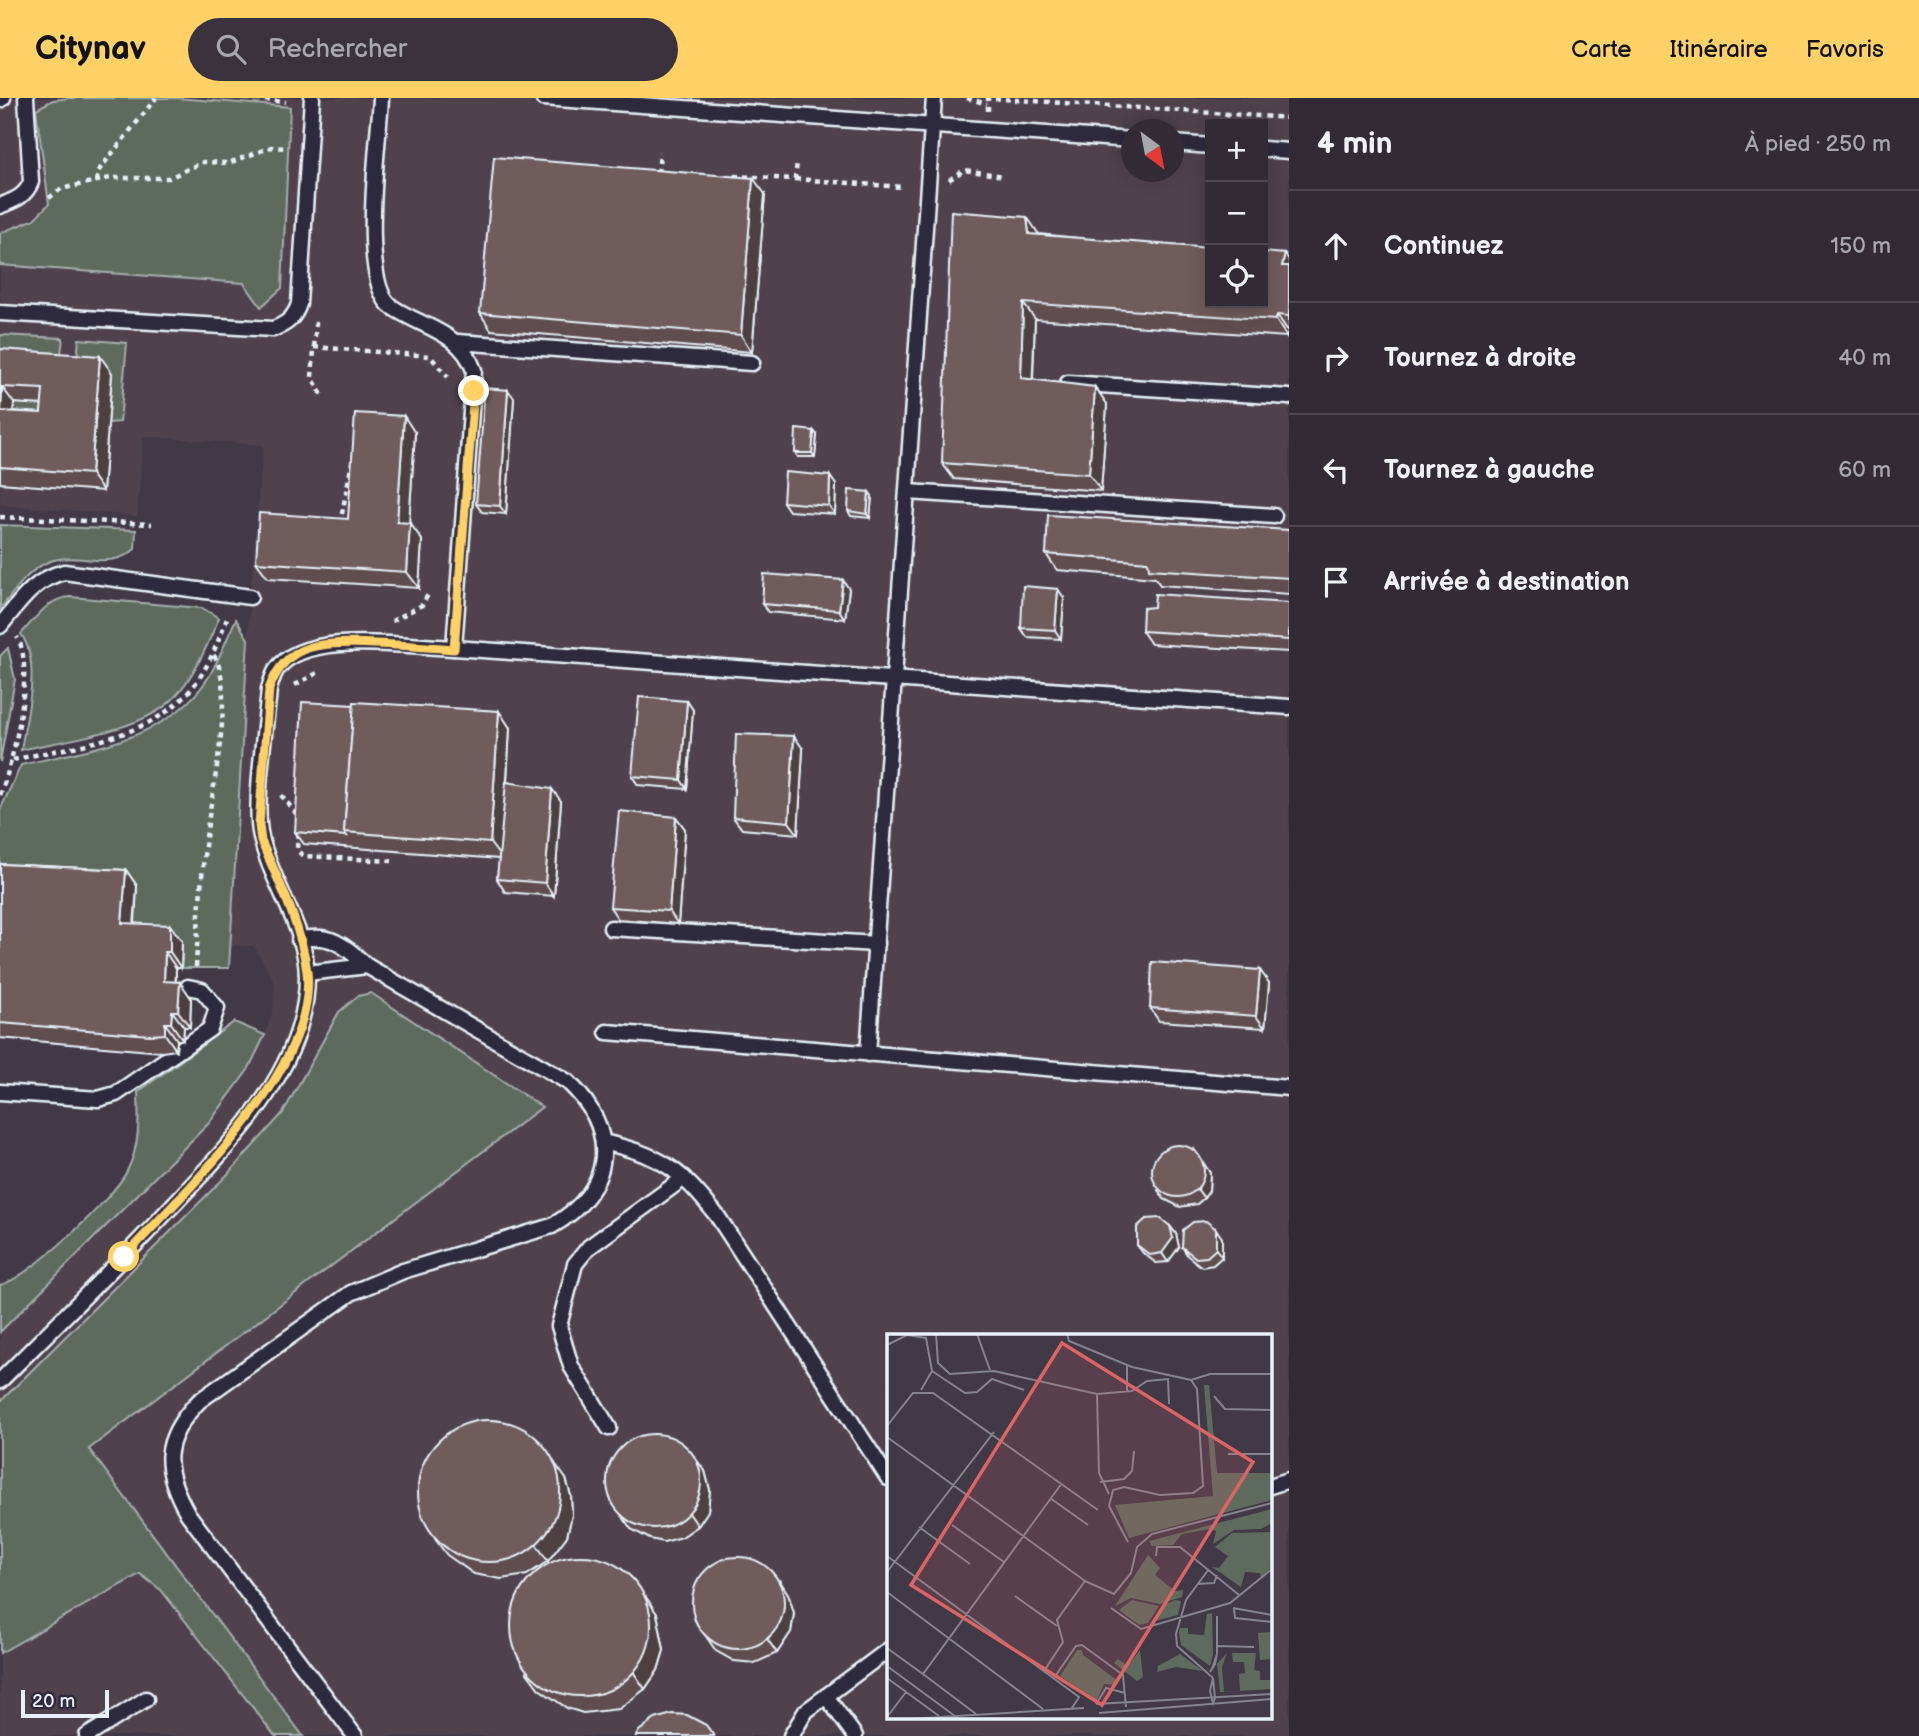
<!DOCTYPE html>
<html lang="fr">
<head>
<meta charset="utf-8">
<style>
  body { margin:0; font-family:"Balsamiq Sans",sans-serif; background:#3a333d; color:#f1f3f6 }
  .controls { position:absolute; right:21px; top:21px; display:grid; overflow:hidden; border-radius:0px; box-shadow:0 4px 18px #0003 }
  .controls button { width:63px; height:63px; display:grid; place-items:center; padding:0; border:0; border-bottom:2px solid #4d4750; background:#322b35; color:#f1f3f6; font:35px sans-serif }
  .compass { position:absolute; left:1121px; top:21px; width:63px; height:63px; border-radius:50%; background:#322b35; box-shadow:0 4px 18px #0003; rotate:148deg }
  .scale { position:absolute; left:21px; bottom:18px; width:88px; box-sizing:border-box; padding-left:7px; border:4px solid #e8f1f8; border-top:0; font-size:19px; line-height:24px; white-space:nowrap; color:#e8f1f8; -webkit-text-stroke:5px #2f2a3d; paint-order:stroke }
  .stop { position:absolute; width:21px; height:21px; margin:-16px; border:5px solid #ffd166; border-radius:50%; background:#fff }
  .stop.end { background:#ffd166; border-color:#fff; box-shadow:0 2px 7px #0008 }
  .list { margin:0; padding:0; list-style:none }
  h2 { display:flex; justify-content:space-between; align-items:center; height:91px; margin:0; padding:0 28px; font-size:30px }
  h2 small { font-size:23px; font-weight:400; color:#a8a7ad }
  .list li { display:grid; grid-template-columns:46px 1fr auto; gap:21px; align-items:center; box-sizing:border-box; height:112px; padding:0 28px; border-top:2px solid #4d4750 }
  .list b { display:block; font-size:26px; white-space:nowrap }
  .list em { font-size:23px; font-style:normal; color:#a8a7ad }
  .icon { flex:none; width:38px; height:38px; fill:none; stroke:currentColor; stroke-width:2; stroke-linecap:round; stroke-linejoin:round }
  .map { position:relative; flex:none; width:1289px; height:1638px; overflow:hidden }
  header { display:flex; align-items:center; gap:42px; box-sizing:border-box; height:98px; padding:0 35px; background:#ffd166; color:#111 }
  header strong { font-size:33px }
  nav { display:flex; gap:38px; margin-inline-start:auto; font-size:24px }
  .search { width:490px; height:63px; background:#3a333d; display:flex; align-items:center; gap:18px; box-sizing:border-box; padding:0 24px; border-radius:38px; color:#a8a7ad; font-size:26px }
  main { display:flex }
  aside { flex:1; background:#322b35 }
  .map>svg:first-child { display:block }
  .built { fill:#50434e; fill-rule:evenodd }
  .green { fill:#5f6a5f; stroke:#a4aeac; stroke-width:2 }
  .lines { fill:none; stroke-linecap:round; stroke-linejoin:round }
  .service-casing { stroke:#e8f1f8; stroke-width:19 }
  .path { stroke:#e8f1f8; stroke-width:4.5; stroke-dasharray:5 5; stroke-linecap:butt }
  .service { stroke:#2f2a3d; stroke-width:14 }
  .wall { fill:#5f4e50; stroke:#e8f1f8; stroke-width:2; fill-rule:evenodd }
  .shaded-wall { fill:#4e4041; stroke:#e8f1f8; stroke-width:2 }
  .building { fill:#6f5b5d; stroke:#e8f1f8; stroke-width:2; fill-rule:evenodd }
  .route { stroke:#ffd166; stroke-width:9 }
  .inset-road { fill:none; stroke:#84838e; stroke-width:2 }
  .view { fill:#db6466; fill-opacity:0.15; stroke:#db6466; stroke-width:3.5 }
  .inset-edge { fill:none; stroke:#e8f1f8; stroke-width:3.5 }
</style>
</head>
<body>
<header>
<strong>Citynav</strong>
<div class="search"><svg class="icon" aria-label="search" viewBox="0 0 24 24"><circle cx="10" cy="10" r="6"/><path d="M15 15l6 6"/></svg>Rechercher</div>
<nav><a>Carte</a><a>Itinéraire</a><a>Favoris</a></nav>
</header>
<main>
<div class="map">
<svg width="1289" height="1638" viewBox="0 0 1289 1638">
  <rect width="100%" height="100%" fill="#423947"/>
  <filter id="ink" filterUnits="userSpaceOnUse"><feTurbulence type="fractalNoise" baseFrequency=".0143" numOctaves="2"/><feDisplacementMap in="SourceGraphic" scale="14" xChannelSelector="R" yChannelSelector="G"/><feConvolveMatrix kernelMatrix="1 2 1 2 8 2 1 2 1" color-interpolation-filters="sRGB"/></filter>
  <g filter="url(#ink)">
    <path class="built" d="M0,0h1289v1638h-1289v-404l209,-209 39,-53 17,-35 8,-24 2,-28 -21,-37h-23l19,-349 13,-152 -120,-9 -6,80 -137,-11zM1210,26h53v179h-53zM1132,32h42v42h-42zM888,1237h382v382h-382z"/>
    <g class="green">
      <polygon points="70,0 176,0 290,9 282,190 261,209 244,185 0,167 0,135 33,122 49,106 36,11 53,2"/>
      <polygon points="0,237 63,240 59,271 0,267"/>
      <polygon points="79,241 127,245 120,324 108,325 76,272"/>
      <polygon points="14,305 54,307 53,331 12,329"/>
      <path d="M0,427l136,5 -1,19c-28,25 -63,-2 -93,16 -17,9 -30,30 -42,44z"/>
      <path d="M70,499l132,11 17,10c-12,28 -24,57 -45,80 -31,33 -110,42 -153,52 5,-33 21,-86 0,-116 14,-15 27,-36 49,-37z"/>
      <path d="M236,521l12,20 -19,329h-48l1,-27 -49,-2 4,-53 -137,-6v-70l21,-45c66,-16 147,-24 187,-87 11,-18 19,-40 28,-59z"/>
      <polygon points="8,550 15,581 0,664 0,558"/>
      <polygon points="371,895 542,1009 89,1351 303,1638 275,1638 161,1492 140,1476 0,1555 0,1304 226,1078 283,1015 339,914 358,898"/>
      <path d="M234,924l31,13 -17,35 -39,53 -209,209v-47c28,-6 114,-87 127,-114 13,-25 12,-51 11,-79z"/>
    </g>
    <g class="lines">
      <defs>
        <g id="service">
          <polyline points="543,0 1132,42"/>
          <polyline points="0,2 3,0"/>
          <polyline points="1174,45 1210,48"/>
          <polyline points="1263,51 1289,53"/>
          <path d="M0,108c14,-6 25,-9 31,-24l-5,-84"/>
          <path d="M0,215l273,16c14,-5 21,-11 26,-25l13,-206"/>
          <polyline points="457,244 752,265"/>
          <polyline points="1068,285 1289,299"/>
          <polyline points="908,394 1274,418"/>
          <path d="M0,528c19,-23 34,-47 64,-54l186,25"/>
          <polyline points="454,550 1289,609"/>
          <polyline points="611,830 876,846"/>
          <path d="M299,842c32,-8 46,6 68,26l-60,7"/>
          <polyline points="607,934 1289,990"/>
          <polyline points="868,956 934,0"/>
          <polyline points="0,994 98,1001 116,996 210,931 217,910 202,892 188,889"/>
          <path d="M603,1044c60,14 77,27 115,75l170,261"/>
          <path d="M0,1283c54,-54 108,-107 160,-162 61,-66 147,-145 147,-242 0,-49 -36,-94 -46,-140 -8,-34 5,-110 8,-148 2,-6 4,-15 8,-20 29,-40 133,-22 177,-21l20,-278c-14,-39 -51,-42 -82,-63 -34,-23 -13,-168 -11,-209"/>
          <polyline points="609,1330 571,1268 559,1228 575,1166 589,1149 684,1080"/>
          <polyline points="1270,1388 1289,1382"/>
          <polyline points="826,1598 855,1638"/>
          <polyline points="87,1638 146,1601"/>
          <path d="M355,1638l-167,-222c-26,-45 -27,-74 11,-113l152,-108 52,-22 149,-45c62,-36 68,-95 16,-144l-201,-116"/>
          <polyline points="791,1638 806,1613 888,1552"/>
        </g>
      </defs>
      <use href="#service" class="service-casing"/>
      <g class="path">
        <polyline points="245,0 286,4"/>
        <polyline points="967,0 987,6"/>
        <polyline points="988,13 988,0 1289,20"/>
        <polyline points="1219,26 1229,15"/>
        <polyline points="658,75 660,55"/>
        <polyline points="734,78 795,81 797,64"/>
        <polyline points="795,81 903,89"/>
        <polyline points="949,82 964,72 1004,78"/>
        <polyline points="96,83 99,72 156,0"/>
        <polyline points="49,100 61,91 110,80 169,80 203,64 229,65 271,49 288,50"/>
        <polyline points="316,224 312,279 322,297"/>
        <polyline points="314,249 430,258 448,279"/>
        <polyline points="0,419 152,426"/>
        <polyline points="340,426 353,359"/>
        <polyline points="392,523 422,507 429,495"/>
        <polyline points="295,587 321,573"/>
        <path d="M13,662c61,-15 136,-20 178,-71 18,-21 27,-48 37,-73"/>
        <path d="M0,697c13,-32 36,-128 17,-158"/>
        <polyline points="281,697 299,719"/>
        <polyline points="298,735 297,752 303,758 392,763"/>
        <path d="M196,869c2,-43 5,-86 10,-129 4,-41 32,-155 6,-185"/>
      </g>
      <use href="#service" class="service"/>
    </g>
    <g class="wall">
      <polygon points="765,96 752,254 491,232 480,215"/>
      <polygon points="1038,135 1039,136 1289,162 1289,233 1288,233 1287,239 1035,221 1033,281 1107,306 1101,393 954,381 942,365"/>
      <path d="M0,251l112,24 -9,118 -103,-8zM14,305l28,2 -1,8 -28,-2z"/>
      <polygon points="514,300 506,416 482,414 476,406"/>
      <polygon points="415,335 409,425 422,442 419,490 268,480 256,464 348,421"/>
      <polygon points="817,337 815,359 798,359 795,355"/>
      <polygon points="836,387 835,416 789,413 783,404"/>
      <polygon points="869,394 872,398 870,420 851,418 848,413"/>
      <polygon points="1289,432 1289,496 1160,487 1155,480 1057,472 1046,456"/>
      <polygon points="849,491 845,521 768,514 762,506"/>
      <polygon points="1064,500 1061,541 1027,539 1021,530"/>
      <polygon points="1289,505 1289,554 1151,546 1142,533"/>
      <polygon points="687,603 693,612 687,691 638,687 632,678"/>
      <polygon points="510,630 507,684 561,703 554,798 505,794 497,781 499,761 304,746 295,734"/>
      <polygon points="803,651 798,736 742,731 733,719"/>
      <polygon points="676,719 685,731 678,826 618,821 610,809"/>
      <polygon points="0,766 126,772 137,788 135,825 182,843 181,870 176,870 176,884 191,900 190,929 184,929 183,942 177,942 176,952 162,954 0,940"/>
      <polygon points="1269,885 1265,930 1159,923 1150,910"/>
      <polygon points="1194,1051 1210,1075 1209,1093 1204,1100 1197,1106 1180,1109 1164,1101 1158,1092"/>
      <polygon points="1170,1128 1176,1136 1179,1149 1168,1164 1156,1165 1143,1155 1137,1147"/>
      <polygon points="1222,1140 1222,1159 1213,1167 1202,1169 1188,1158 1182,1149"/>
      <polygon points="705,1373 710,1392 708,1413 698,1428 682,1439 664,1444 650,1441 631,1431 610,1400"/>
      <polygon points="566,1381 571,1398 572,1417 567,1438 548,1463 527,1477 501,1481 474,1476 447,1457 435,1441"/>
      <polygon points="788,1496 794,1515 791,1534 777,1555 755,1565 734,1563 716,1553 695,1522"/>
      <polygon points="657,1516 664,1552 658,1572 645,1591 619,1611 583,1615 567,1610 539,1591 527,1575"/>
    </g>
    <g class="shaded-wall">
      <polygon points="753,80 765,96 752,254 741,237"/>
      <polygon points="1027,119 1038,135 1040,152 1029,136"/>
      <polygon points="1285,156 1289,162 1289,179 1282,168"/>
      <polygon points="1023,205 1035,221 1032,296 1021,280"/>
      <polygon points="1277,217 1288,233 1287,239 1276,222"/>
      <polygon points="100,258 112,275 103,393 91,376"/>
      <polygon points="2,289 14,305 12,329 1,313"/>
      <polygon points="1095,289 1107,306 1101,393 1089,376"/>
      <polygon points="508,292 514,300 506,416 500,408"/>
      <polygon points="404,318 415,335 408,441 397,424"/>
      <polygon points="814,333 817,337 815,359 812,355"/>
      <polygon points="830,378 836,387 835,416 829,408"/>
      <polygon points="869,394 872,398 870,420 867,416"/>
      <polygon points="410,425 422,442 419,490 407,474"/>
      <polygon points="843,482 849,491 845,521 839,512"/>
      <polygon points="1058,491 1064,500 1061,541 1055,532"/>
      <polygon points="687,603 693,612 687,691 681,682"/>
      <polygon points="499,613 510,630 502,761 490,745"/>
      <polygon points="794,638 803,651 798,736 789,724"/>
      <polygon points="552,691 561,703 554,798 545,785"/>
      <polygon points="676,719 685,731 678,826 669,813"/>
      <polygon points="126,772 137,788 133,841 122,825"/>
      <polygon points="170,827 182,843 181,870 170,854"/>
      <polygon points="165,854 176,870 175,900 164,883"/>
      <polygon points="1260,872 1269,885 1265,930 1256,918"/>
      <polygon points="180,884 191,900 190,929 178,913"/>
      <polygon points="172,913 184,929 183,942 171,925"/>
      <polygon points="165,925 177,942 176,952 165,936"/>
      <polygon points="1204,1066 1210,1075 1209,1093 1204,1100 1198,1092"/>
      <polygon points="1170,1128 1176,1136 1179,1149 1168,1164 1162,1155"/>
      <polygon points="1216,1131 1222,1140 1222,1159 1216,1151"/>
      <polygon points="696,1361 705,1373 710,1392 708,1413 698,1428 689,1415"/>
      <polygon points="554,1364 566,1381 571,1398 572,1417 567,1438 548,1463 536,1446"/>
      <polygon points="780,1483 788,1496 794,1515 791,1534 777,1555 768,1542"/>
      <polygon points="646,1499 657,1516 664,1552 658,1572 645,1591 634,1575"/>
    </g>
    <g class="building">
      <polygon points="494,59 753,80 741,237 480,215"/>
      <polygon points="951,113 1027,119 1029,136 1210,150 1210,205 1263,205 1263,154 1285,156 1282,168 1289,168 1289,218 1277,217 1276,222 1023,205 1021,280 1095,289 1089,376 942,365"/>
      <path d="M0,251l100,7 -9,118 -91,-7zM2,289l41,2 -2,24 -40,-2z"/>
      <polygon points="485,290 508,292 500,408 476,406"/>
      <polygon points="355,315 404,318 397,424 410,425 407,474 256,464 259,415 348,421"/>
      <polygon points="796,331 814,333 812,355 795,355"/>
      <polygon points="785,374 830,378 829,408 783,404"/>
      <polygon points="849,392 869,394 867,416 848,413"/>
      <polygon points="1048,417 1289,432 1289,480 1149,471 1148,464 1046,456"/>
      <polygon points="764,476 843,482 839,512 762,506"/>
      <polygon points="1023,488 1058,491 1055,532 1021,530"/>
      <polygon points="1155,496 1289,505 1289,542 1142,533 1143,510 1154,509"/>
      <polygon points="639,599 687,603 681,682 632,678"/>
      <polygon points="302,604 354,607 344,734 347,738 295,734"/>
      <polygon points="354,604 499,613 490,745 344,734"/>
      <polygon points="736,636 794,638 789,724 733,719"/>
      <polygon points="506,684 552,691 545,785 497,781"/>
      <polygon points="619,713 676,719 669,813 610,809"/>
      <polygon points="0,766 126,772 122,825 170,827 170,854 165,854 164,883 180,884 178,913 172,913 171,925 165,925 165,936 150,937 0,925"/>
      <polygon points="1152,864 1260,872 1256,918 1150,910"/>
      <circle cx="1178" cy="1073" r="26"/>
      <polygon points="1160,1120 1170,1128 1173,1140 1162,1155 1150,1157 1137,1147 1137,1129 1146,1121"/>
      <polygon points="1206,1123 1216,1131 1216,1151 1207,1159 1196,1160 1182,1149 1183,1132 1193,1124"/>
      <circle cx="489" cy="1393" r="71"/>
      <circle cx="654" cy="1383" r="47"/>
      <circle cx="581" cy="1528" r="70"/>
      <circle cx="738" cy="1505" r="46"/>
      <polygon points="672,1616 687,1617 706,1627 714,1638 636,1638 639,1633 655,1621"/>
    </g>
  </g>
  <g class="lines" filter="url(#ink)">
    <path class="route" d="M124,1159c61,-66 194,-188 183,-285 -5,-44 -28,-91 -46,-131l-2,-16 10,-136c7,-19 18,-35 39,-41 31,-10 111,-1 146,1l20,-258"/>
  </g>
  <g transform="translate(887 1236)">
    <rect width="385" height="385" fill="#423947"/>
    <path d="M317,51h5l8,88h55v27l-143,38 -14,-33 98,-9zM385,175v14l-11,6 -27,1 -21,14 3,-13 -6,-2 -28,5 -9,11 -21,1 -3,-5zM385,198v34l-11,12 -1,-5 -15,-1 -4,15 -29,-20 7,1 9,-12 -13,-9 17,-14zM261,221l12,13 -5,7 20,16 8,-1 -1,7 -22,7 -29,-6 -16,8zM245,266l27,6 -11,17 -9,2 -20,-15zM288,266l6,1 -3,14 -27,7 14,-18zM325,279l1,42 -3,11 -29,-21 -2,-13 1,-4h8v6l16,1 3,-21zM385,298v27l-12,1 -2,-27zM190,316h5l1,5 35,26 -1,4 -13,-1 -7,16 -37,-24zM253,316l3,27 -6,4 -23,-18 4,-4 10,7zM340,319l-5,14 2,25 16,-1 -1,-17 6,-1 -1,-11h-11l-1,-9h24l-2,17 6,1v9h12v9l-52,3 -3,-28zM293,320l23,17 -27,-4 -19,5 1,-6z" fill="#5f6a5f"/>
    <path class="inset-road" d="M49,0l2,29 12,11 44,-3 103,23 35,-3 15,-10 21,-2 1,25M90,0l13,36M180,0l2,7 63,26 59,13 6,9 6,97 -10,7 -33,2 -36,-8 -11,3 -4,16 19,36M0,11l20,-10 19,3 6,33 33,22 12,-1 15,-13 32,11M240,31v27M304,46l19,-6h62M34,56l11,-19M210,60l2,79 10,21M327,62l11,13 47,1M0,92l26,-33h20l165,117M0,103l198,144M341,120h44M213,148l24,-3 8,-8 2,-20M163,164l38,27M65,191l52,37M32,193l51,37M0,222l192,141 -7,11M269,222l1,-9h23l59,48M322,235l-23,31 -10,34 1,12 36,32M0,238l107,-140M310,250l17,-1 3,-8M0,258l156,117M128,262l42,30M224,274l30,21 89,-26 42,-34M346,274l39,7M347,275l1,9 37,4M331,312l36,1M0,314l36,26 139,-191M330,320v-38M0,332l72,53M157,337l19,-29 -6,-22 28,-39 29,13 17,-21 6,-26 15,-13 120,-31M323,338l5,-8 2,-10 -5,15M36,340l53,40M0,344l52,38M167,344l22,-32 6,-1 41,30 3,32M326,344l2,20 -2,5 -3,-12zM209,370l176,-10M209,370l10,-16 19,5M212,379l173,-14M0,383l19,-25M22,385l175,-11"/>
    <path class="view" d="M175,9l191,119 -151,243 -191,-120z"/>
    <rect width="385" height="385" class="inset-edge"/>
  </g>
</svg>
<div class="controls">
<button>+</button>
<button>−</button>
<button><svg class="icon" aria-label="locate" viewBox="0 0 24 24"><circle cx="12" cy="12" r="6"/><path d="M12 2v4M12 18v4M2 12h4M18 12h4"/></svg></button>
</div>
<svg class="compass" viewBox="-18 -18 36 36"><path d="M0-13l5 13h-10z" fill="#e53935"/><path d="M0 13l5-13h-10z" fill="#a8a7ad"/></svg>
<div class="scale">20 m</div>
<div class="stop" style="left:124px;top:1159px"></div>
<div class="stop end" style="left:474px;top:293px"></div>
</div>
<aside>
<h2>4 min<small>À pied · 250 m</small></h2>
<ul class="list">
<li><svg class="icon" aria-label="ahead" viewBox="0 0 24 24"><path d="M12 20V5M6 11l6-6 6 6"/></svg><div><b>Continuez</b></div><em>150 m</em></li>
<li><svg class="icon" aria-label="right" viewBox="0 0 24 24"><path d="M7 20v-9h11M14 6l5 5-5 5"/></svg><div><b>Tournez à droite</b></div><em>40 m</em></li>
<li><svg class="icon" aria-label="left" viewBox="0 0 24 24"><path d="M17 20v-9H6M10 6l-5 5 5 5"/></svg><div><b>Tournez à gauche</b></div><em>60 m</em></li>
<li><svg class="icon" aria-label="arrive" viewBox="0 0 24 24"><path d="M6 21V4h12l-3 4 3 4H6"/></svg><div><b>Arrivée à destination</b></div></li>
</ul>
</aside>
</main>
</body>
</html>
